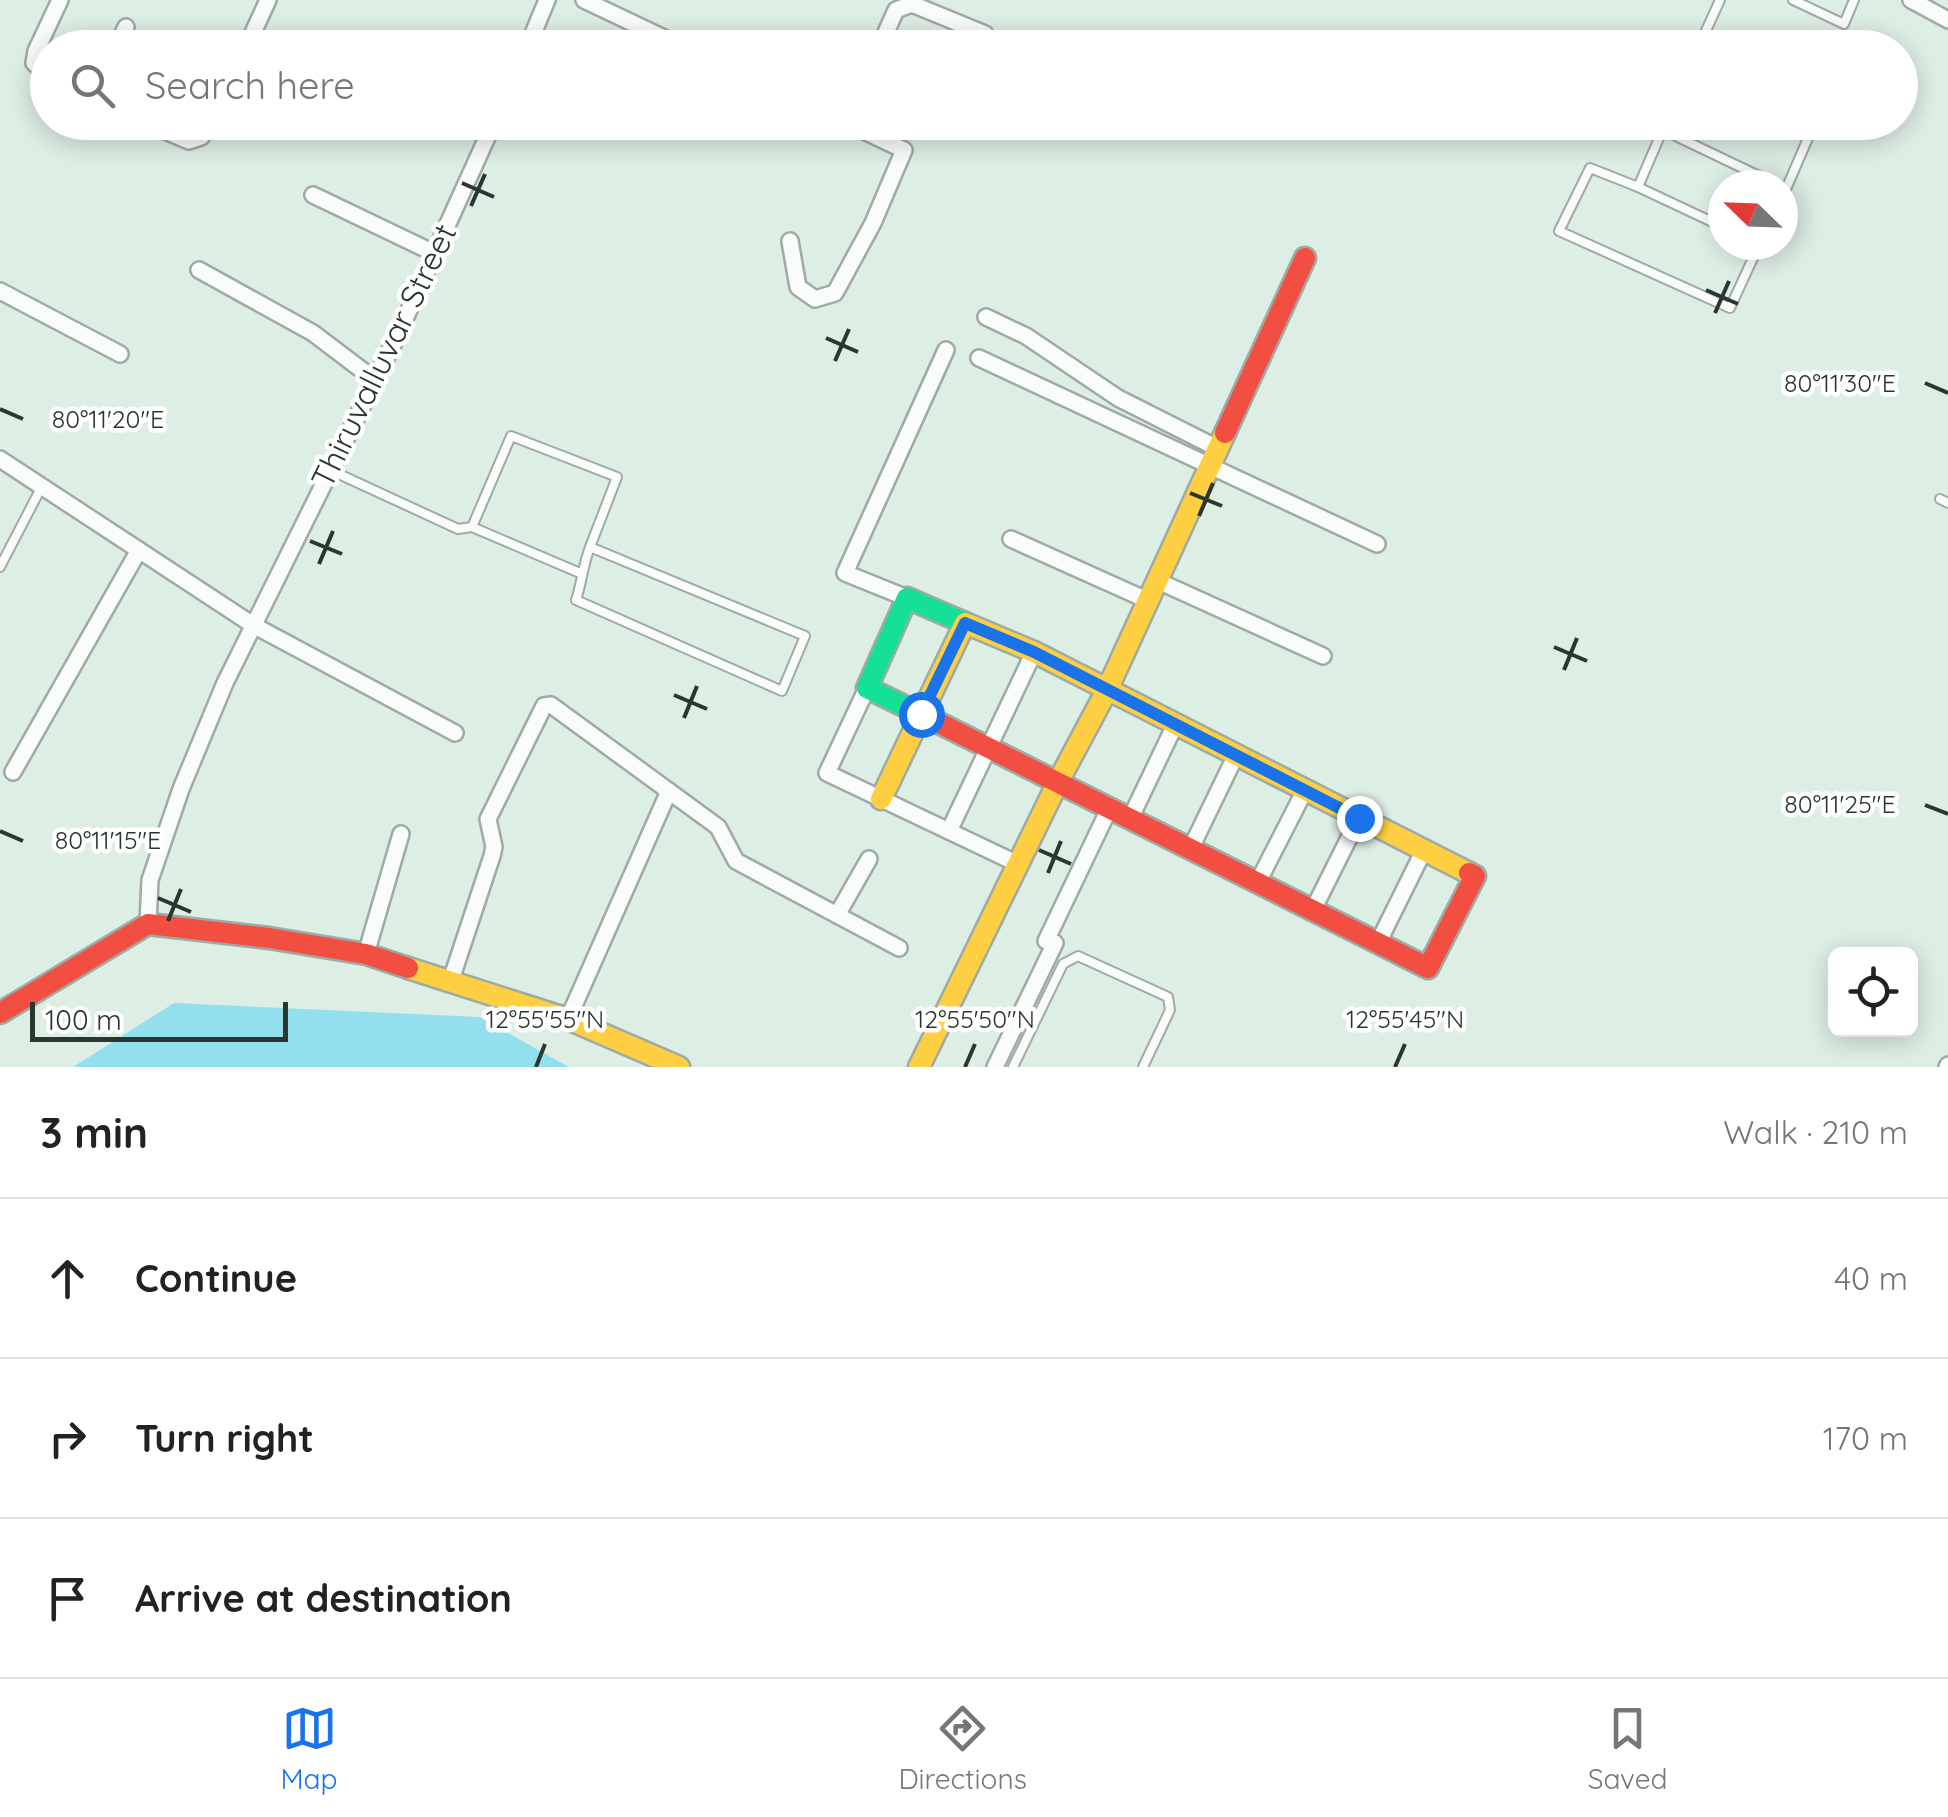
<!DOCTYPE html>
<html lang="en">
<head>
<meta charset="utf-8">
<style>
  body { margin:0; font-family:Quicksand,sans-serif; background:#f2f2f2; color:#222 }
  .controls { position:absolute; right:30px; bottom:30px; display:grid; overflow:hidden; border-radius:15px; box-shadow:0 5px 25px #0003 }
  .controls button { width:90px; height:90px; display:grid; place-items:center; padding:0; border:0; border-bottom:2px solid #e0e0e0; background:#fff; color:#222; font:50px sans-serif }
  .compass { position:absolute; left:1708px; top:170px; width:90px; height:90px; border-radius:50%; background:#fff; box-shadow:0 5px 25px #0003; rotate:293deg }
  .scale { position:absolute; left:30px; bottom:25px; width:258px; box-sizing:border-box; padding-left:10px; border:5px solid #2a3730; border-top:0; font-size:28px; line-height:35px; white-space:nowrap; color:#2a3730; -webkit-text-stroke:8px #fff; paint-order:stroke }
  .stop { position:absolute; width:30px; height:30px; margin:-22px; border:8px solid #1a73e8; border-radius:50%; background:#fff }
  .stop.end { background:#1a73e8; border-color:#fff; box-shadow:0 2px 10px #0008 }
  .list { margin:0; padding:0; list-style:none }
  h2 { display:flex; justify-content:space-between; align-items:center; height:130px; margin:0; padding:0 40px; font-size:42px }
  h2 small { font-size:32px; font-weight:400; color:#767676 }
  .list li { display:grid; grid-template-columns:65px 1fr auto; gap:30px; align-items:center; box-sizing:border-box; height:160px; padding:0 40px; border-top:2px solid #e0e0e0 }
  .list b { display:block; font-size:38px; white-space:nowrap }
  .list em { font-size:32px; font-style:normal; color:#767676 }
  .icon { flex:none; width:55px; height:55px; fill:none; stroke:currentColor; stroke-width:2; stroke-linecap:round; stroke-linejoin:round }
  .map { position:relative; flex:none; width:1948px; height:1067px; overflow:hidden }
  .search { position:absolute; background:#fff; box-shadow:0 5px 25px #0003; left:30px; right:30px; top:30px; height:110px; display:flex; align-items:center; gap:25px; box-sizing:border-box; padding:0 35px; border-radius:55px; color:#767676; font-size:38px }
  .sheet { height:610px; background:#fff }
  nav { display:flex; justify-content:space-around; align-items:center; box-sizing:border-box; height:140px; border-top:2px solid #e0e0e0; background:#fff; font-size:28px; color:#767676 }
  nav a { display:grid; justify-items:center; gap:5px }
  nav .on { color:#1a73e8 }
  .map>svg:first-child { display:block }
  .water { fill:#94dfed }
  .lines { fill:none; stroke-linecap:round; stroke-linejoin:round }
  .lane-casing { stroke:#9eaba4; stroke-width:12 }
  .street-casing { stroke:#9eaba4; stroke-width:20 }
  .fast-casing { stroke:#9eaba4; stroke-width:25 }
  .slow-casing { stroke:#9eaba4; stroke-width:25 }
  .jam-casing { stroke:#9eaba4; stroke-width:25 }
  .lane { stroke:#fafcfb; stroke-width:8 }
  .street { stroke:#fafcfb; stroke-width:15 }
  .fast { stroke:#16e098; stroke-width:20 }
  .slow { stroke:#ffcf43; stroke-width:20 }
  .jam { stroke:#f24e42; stroke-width:20 }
  .route { stroke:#1a73e8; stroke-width:12 }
  .ticks { fill:none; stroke:#2a3730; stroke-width:4 }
  .labels { text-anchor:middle; stroke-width:9; stroke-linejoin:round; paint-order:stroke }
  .street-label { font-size:32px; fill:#2a3730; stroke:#fff }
  .ticks-label { font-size:25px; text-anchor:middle; fill:#2a3730; stroke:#fff; stroke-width:9; stroke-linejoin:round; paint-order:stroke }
</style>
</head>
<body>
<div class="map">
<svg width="1948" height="1067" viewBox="0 0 1948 1067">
  <rect width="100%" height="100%" fill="#ddeee5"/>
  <polygon class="water" points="174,1003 479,1017 569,1067 73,1067"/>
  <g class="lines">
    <defs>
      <g id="lane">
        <polyline points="1793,0 1844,24 1854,0"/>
        <polyline points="1698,48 1720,0"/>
        <polyline points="1663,130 1778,185"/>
        <polyline points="1638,187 1666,122"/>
        <polyline points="1783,196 1815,122"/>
        <polyline points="1723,227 1638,187 1590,168 1559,231 1730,308 1759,245"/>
        <path d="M330,470l128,59 14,-2 39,-91 106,41 -27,70 215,89 -23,55 -206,-91c6,-18 7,-35 14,-53"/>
        <polyline points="1940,499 1948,503"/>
        <polyline points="472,527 580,573"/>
        <polyline points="0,567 42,486"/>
        <polyline points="1013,1067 1063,964 1078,956 1168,997 1170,1010 1143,1067"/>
      </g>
      <g id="street">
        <polyline points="584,0 685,48"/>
        <polyline points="1911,0 1948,20"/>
        <polyline points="116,48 126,27"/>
        <polyline points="246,48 268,0"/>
        <polyline points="527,48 547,0"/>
        <polyline points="879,48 896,10 912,4 985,34"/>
        <polyline points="48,76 34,63 36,51 60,0"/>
        <polyline points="144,122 189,141 201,137 212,122"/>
        <polyline points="313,195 434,253"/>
        <polyline points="790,241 798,287 815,299 835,293 873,223 904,150 845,122"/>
        <polyline points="199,270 313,333 375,380"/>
        <polyline points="0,291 120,354"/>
        <polyline points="986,317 1026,336 1118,398 1219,449"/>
        <polyline points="979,358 1377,544"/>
        <polyline points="0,459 253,625 455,733"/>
        <polyline points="1011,539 1149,601"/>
        <polyline points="1158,581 1323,656"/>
        <polyline points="907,598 845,573 946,350"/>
        <polyline points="867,688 827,773 1018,864"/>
        <polyline points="13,772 139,550"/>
        <polyline points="1131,817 1175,725"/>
        <polyline points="949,831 1034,652"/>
        <polyline points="1191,848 1236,755"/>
        <polyline points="1258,882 1305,790"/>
        <polyline points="1313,910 1359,818"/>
        <polyline points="837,915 869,859"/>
        <polyline points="148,924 150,880 181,789 225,683 399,332 494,122"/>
        <polyline points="1378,943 1424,850"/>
        <polyline points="366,954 401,834"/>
        <polyline points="451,980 492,856 494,847 488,819 544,706 551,705 718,827 736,861 899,948"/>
        <polyline points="568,1019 669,791"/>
        <polyline points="995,1067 1055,943 1046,941 1110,807"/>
        <polyline points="1947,1067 1948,1065"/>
      </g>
      <polyline id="fast" points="929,718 867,688 907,598 965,623"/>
      <g id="slow">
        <polyline points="881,799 965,623 1034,652 1469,873"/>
        <polyline points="408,968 568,1019 679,1067"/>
        <polyline points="919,1067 1059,780 1107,690 1225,433"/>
      </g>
      <g id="jam">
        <polyline points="1225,433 1305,258"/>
        <polyline points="929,718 1428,968 1475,876 1469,873"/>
        <polyline points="0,1013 148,924 269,938 366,954 408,968"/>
      </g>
    </defs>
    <use href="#lane" class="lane-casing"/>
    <use href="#street" class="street-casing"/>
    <use href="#fast" class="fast-casing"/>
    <use href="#slow" class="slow-casing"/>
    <use href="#jam" class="jam-casing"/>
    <use href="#lane" class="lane"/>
    <use href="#street" class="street"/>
    <use href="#fast" class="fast"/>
    <use href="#slow" class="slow"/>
    <use href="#jam" class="jam"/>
  </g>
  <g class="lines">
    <polyline class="route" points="921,714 965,623 1034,652 1359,818"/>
  </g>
  <path class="ticks" d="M462,183l32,14M471,206l14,-32M1706,290l32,14M1715,313l14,-32M826,338l32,14M835,361l14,-32M1925,383l23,10M0,409l23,10M1190,493l32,13M1199,516l14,-33M310,541l32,13M319,564l14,-33M1554,647l33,14M1564,670l13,-32M674,695l33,14M684,718l13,-32M1925,805l23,9M0,831l23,10M1039,850l32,14M1048,873l13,-32M158,898l33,14M168,921l13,-32M536,1067l9,-23M965,1067l10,-23M1395,1067l10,-23"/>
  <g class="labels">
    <g class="street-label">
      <text transform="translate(384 356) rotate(-64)" y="11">Thiruvalluvar Street</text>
    </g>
  </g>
  <g class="ticks-label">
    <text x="1840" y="392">80°11'30"E</text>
    <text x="108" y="428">80°11'20"E</text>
    <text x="1840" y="813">80°11'25"E</text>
    <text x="108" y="849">80°11'15"E</text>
    <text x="545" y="1028">12°55'55"N</text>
    <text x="975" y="1028">12°55'50"N</text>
    <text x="1405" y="1028">12°55'45"N</text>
  </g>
</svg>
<div class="controls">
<button><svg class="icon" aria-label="locate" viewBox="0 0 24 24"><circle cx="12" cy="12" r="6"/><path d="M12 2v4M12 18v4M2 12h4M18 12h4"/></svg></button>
</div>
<svg class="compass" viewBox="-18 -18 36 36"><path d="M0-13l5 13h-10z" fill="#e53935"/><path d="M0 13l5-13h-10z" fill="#767676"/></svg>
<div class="scale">100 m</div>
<div class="stop" style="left:921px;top:714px"></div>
<div class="stop end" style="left:1359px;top:818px"></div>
<div class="search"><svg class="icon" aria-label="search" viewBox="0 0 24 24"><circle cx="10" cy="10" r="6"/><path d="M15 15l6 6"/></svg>Search here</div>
</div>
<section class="sheet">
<h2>3 min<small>Walk · 210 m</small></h2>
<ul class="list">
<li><svg class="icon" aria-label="ahead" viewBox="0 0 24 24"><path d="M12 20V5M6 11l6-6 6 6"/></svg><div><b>Continue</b></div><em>40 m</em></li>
<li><svg class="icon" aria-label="right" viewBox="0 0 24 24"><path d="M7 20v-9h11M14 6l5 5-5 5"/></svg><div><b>Turn right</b></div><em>170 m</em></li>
<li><svg class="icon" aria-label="arrive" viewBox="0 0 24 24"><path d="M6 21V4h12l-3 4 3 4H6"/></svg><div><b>Arrive at destination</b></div></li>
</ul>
</section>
<nav>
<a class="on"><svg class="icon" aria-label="map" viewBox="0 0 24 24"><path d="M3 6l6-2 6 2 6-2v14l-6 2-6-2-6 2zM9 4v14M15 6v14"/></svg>Map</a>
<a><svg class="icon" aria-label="directions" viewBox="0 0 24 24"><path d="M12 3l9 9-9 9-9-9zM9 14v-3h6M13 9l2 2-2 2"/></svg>Directions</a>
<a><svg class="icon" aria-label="saved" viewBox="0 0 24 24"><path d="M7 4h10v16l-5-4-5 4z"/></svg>Saved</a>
</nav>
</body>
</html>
